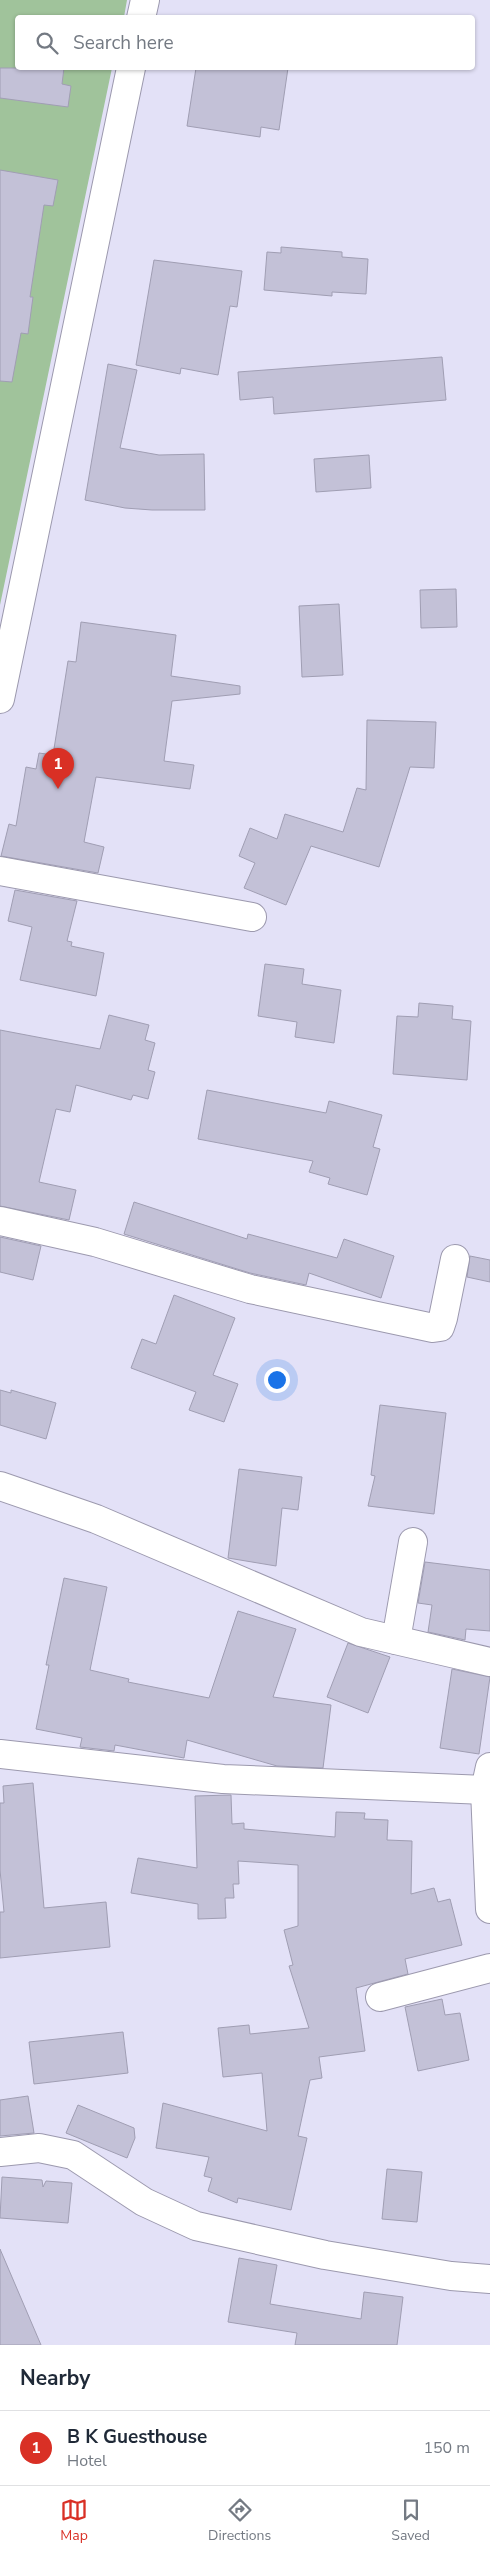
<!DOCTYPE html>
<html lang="en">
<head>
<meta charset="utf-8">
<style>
  body { margin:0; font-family:"Nunito Sans",sans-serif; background:#f6f6f7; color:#1f2937 }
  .you { position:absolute; left:276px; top:1379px; width:18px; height:18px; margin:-12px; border:4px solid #fff; border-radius:50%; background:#1a73e8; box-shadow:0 0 0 8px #1a73e833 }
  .badge { display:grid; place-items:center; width:32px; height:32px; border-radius:50%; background:#d93025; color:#fff; font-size:16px; font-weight:700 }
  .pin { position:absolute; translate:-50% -41px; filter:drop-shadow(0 1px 2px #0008) }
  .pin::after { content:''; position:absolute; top:26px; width:18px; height:15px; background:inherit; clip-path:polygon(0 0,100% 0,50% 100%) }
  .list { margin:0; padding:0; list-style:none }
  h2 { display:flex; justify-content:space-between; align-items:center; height:65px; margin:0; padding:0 20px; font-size:21px }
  h2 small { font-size:16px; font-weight:400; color:#747a83 }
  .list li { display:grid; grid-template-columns:32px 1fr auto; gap:15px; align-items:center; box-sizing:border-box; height:75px; padding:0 20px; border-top:1px solid #e0e1e3 }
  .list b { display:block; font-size:19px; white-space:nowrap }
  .list p { margin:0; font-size:16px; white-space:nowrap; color:#747a83 }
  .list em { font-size:16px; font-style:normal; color:#747a83 }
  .icon { flex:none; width:28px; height:28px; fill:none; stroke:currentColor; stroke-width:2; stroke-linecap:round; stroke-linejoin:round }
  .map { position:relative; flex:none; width:490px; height:2345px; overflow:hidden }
  .search { position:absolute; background:#fff; box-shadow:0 1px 4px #0004; left:15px; right:15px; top:15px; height:55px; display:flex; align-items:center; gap:12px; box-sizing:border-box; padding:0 18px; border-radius:5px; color:#747a83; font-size:19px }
  .sheet { height:140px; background:#fff }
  nav { display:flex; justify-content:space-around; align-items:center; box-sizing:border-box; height:70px; border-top:1px solid #e0e1e3; background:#fff; font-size:14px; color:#747a83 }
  nav a { display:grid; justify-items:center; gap:2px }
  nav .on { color:#d93025 }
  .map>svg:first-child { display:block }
  .green { fill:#a0c39b }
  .building { fill:#c3c1d7; stroke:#a09eb3 }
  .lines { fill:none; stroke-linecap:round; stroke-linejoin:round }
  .minor-casing { stroke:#9c99ae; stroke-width:30 }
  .minor { stroke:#fff; stroke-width:28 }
</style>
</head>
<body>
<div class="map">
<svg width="490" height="2345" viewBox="0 0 490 2345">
  <rect width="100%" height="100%" fill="#e3e1f7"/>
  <polygon class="green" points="0,0 127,0 124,17 18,18 18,68 112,68 0,605"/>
  <g class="building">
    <polygon points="0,68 64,68 62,84 71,86 68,107 0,98"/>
    <polygon points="196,68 288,68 279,130 261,127 260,137 187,126"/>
    <polygon points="0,170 58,180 53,206 44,205 30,297 33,297 28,334 21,333 12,382 0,381"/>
    <polygon points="281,247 342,252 342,257 368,259 366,294 332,292 332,296 264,290 267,252 281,253"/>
    <polygon points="154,260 242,271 237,307 230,306 218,375 181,368 180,374 136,365"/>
    <polygon points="442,357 446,400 274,414 273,397 240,400 238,372"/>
    <polygon points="108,364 137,370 120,448 159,455 204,454 205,510 152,510 125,508 85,500"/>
    <polygon points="369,455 371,488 316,492 314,459"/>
    <polygon points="456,589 457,627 421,628 420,590"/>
    <polygon points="339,604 343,675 302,677 299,606"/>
    <polygon points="81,622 176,635 171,676 240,686 240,694 172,701 164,761 194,765 190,789 96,777 84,842 104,847 98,873 1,856 9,824 16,826 26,767 36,769 39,753 53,755 68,661 76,662"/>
    <polygon points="367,720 436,722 434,768 410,767 379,867 311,846 286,905 244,888 255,863 239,856 250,828 277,839 285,814 343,832 357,788 366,790"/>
    <polygon points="15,890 77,901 67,941 72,942 71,946 104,953 96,996 20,980 32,927 8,921"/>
    <polygon points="265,964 304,969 302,984 341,990 334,1043 295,1037 297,1022 258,1016"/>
    <polygon points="419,1003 453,1006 452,1019 471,1021 467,1080 393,1074 397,1016 418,1017"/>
    <polygon points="109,1015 149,1025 145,1040 155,1043 148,1070 155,1072 148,1099 133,1095 131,1100 76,1085 70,1112 56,1109 39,1182 76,1190 69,1220 0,1206 0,1030 100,1049"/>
    <polygon points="207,1090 326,1113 329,1101 382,1115 373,1147 380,1149 367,1195 328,1184 330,1178 309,1172 313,1161 198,1139"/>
    <polygon points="134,1202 247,1239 248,1234 337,1258 344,1239 394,1256 381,1298 309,1273 306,1285 250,1273 124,1234"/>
    <polygon points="0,1237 41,1246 33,1280 0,1272"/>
    <polygon points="470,1256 490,1260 490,1282 467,1277"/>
    <polygon points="174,1295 235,1318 213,1375 238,1384 224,1422 189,1410 196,1392 131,1368 142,1339 156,1344"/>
    <polygon points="0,1390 11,1393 11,1390 56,1403 46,1439 0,1425"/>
    <polygon points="380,1405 446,1413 434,1514 368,1506 375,1476 371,1475"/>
    <polygon points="239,1469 302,1477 298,1510 282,1508 276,1566 228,1558"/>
    <polygon points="425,1562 490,1570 490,1631 466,1629 465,1640 428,1632 432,1605 418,1603"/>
    <polygon points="64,1578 107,1587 90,1670 129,1679 128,1682 209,1698 238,1611 296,1629 273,1697 331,1705 323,1768 277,1766 187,1740 184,1758 115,1745 114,1751 80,1747 82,1738 36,1729 49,1665 46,1665"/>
    <polygon points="348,1643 390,1657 368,1713 327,1697"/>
    <polygon points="452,1669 490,1677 479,1754 440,1748"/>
    <polygon points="33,1783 44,1908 106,1902 110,1947 0,1958 0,1912 4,1912 0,1870 0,1803 4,1803 3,1786"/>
    <polygon points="231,1795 232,1824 244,1823 244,1829 335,1837 336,1812 365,1813 364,1819 388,1820 387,1840 412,1841 411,1894 434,1888 438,1902 450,1899 462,1945 405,1959 408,1974 356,1988 365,2051 319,2057 322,2078 310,2080 298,2136 307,2138 291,2210 238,2198 237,2203 208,2191 212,2178 204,2176 209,2157 156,2148 163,2103 267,2131 262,2073 223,2077 218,2028 249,2025 250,2034 309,2028 289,1966 293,1965 284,1930 298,1926 298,1865 238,1861 239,1884 233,1884 234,1898 225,1898 226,1918 198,1919 198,1904 131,1893 138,1858 197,1868 195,1796"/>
    <polygon points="442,1999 445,2015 460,2013 469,2060 418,2071 405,2007"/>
    <polygon points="123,2032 128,2073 34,2084 29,2042"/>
    <polygon points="28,2096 34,2133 0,2136 0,2100"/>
    <polygon points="78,2105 134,2128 135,2138 127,2158 66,2133"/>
    <polygon points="387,2169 422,2172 417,2222 382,2219"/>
    <polygon points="2,2177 42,2180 43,2187 46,2181 72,2183 68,2223 0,2218"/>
    <polygon points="0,2249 41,2345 0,2345"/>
    <polygon points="239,2258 277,2265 270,2304 361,2319 364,2292 403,2297 397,2345 295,2345 297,2333 228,2322"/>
  </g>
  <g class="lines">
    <defs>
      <g id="minor">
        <polyline points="141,18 145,0"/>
        <polyline points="0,699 131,68"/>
        <polyline points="0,871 252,917"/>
        <polyline points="0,1221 95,1242 250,1289 433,1328 440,1327 443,1318 455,1259"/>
        <polyline points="0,1486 96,1519 361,1632 490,1662"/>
        <polyline points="396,1640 413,1542"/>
        <polyline points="0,1754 223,1779 485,1790"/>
        <polyline points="490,1767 485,1790 490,1909"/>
        <polyline points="380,1997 490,1968"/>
        <polyline points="0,2152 39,2148 73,2155 144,2202 196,2226 325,2255 451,2276 490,2279"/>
      </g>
    </defs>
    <use href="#minor" class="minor-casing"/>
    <use href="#minor" class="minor"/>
  </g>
</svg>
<div class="you"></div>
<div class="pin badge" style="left:58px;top:789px">1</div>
<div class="search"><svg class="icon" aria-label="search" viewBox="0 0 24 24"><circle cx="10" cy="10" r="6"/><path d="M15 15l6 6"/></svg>Search here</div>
</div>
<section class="sheet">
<h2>Nearby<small></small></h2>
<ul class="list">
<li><span class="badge">1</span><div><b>B K Guesthouse</b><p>Hotel</p></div><em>150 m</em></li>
</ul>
</section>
<nav>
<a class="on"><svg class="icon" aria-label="map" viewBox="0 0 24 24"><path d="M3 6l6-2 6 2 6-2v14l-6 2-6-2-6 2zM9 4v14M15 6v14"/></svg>Map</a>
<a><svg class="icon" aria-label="directions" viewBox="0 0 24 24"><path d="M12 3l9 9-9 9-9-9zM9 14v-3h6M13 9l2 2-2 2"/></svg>Directions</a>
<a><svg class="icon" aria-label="saved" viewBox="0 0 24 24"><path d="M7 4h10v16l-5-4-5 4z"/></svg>Saved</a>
</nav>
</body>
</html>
